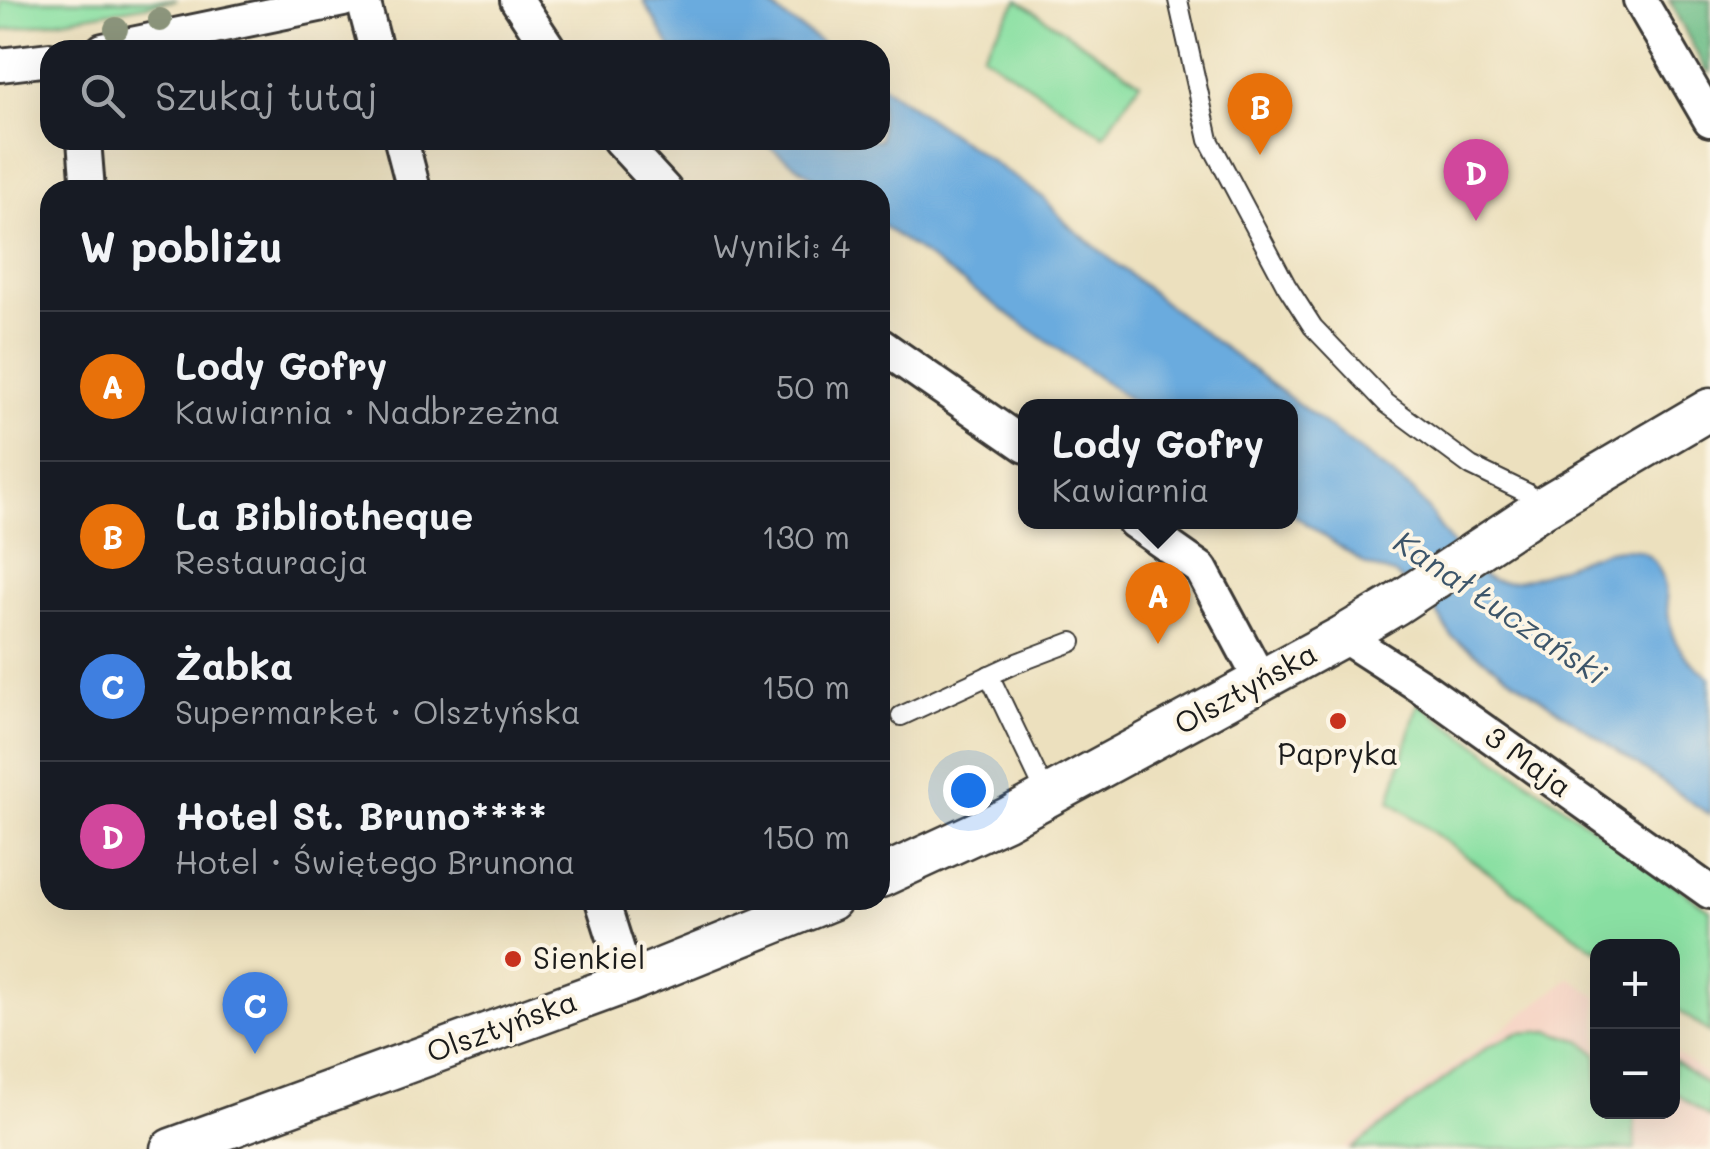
<!DOCTYPE html>
<html lang="pl">
<head>
<meta charset="utf-8">
<style>
  body { margin:0; font-family:Mali,sans-serif; background:#242831; color:#f1f3f6 }
  .controls { position:absolute; right:30px; bottom:30px; display:grid; overflow:hidden; border-radius:20px; box-shadow:0 10px 40px #0002 }
  .controls button { width:90px; height:90px; display:grid; place-items:center; padding:0; border:0; border-bottom:2px solid #363941; background:#171b24; color:#f1f3f6; font:50px sans-serif }
  .you { position:absolute; left:968px; top:790px; width:35px; height:35px; margin:-25px; border:8px solid #fff; border-radius:50%; background:#1a73e8; box-shadow:0 0 0 15px #1a73e833 }
  .badge { display:grid; place-items:center; width:65px; height:65px; border-radius:50%; background:#8c9099; color:#fff; font-size:32px; font-weight:700 }
  .pin { position:absolute; translate:-50% -82px; filter:drop-shadow(0 2px 5px #0008) }
  .pin::after { content:''; position:absolute; top:52px; width:35px; height:30px; background:inherit; clip-path:polygon(0 0,100% 0,50% 100%) }
  .popup { position:absolute; left:1018px; top:399px; width:280px; height:130px; box-sizing:border-box; display:grid; place-content:center; border-radius:20px; background:#171b24; filter:drop-shadow(0 2px 8px #0005); font-size:32px; white-space:nowrap; color:#9ea1a6 }
  .popup b { font-size:38px; color:#f1f3f6 }
  .popup::after { content:''; position:absolute; left:50%; top:100%; margin-left:-20px; border:20px solid transparent; border-top-color:#171b24 }
  .list { margin:0; padding:0; list-style:none }
  h2 { display:flex; justify-content:space-between; align-items:center; height:130px; margin:0; padding:0 40px; font-size:42px }
  h2 small { font-size:32px; font-weight:400; color:#9ea1a6 }
  .list li { display:grid; grid-template-columns:65px 1fr auto; gap:30px; align-items:center; box-sizing:border-box; height:150px; padding:0 40px; border-top:2px solid #363941 }
  .list b { display:block; font-size:38px; white-space:nowrap }
  .list p { margin:0; font-size:32px; white-space:nowrap; color:#9ea1a6 }
  .list em { font-size:32px; font-style:normal; color:#9ea1a6 }
  .icon { flex:none; width:55px; height:55px; fill:none; stroke:currentColor; stroke-width:2; stroke-linecap:round; stroke-linejoin:round }
  .map { position:relative; flex:none; width:1710px; height:1149px; overflow:hidden }
  .search { position:absolute; background:#171b24; box-shadow:0 10px 40px #0002; left:40px; top:40px; width:850px; height:110px; display:flex; align-items:center; gap:25px; box-sizing:border-box; padding:0 35px; border-radius:30px; color:#9ea1a6; font-size:38px }
  .panel { position:absolute; background:#171b24; box-shadow:0 10px 40px #0002; left:40px; top:180px; width:850px; height:730px; border-radius:30px }
  .map>svg:first-child { display:block }
  .built { fill:#f5d2c2 }
  .green { fill:#8ae0a3; stroke:#537e60; stroke-width:2.5 }
  .forest { fill:#6fbe89; stroke:#466d52; stroke-width:2.5 }
  .water { fill:#6babde; stroke:#44647d; stroke-width:2.5 }
  .lines { fill:none; stroke-linecap:round; stroke-linejoin:round }
  .service-casing { stroke:#3b3934; stroke-width:22 }
  .minor-casing { stroke:#3b3934; stroke-width:38 }
  .tertiary-casing { stroke:#3b3934; stroke-width:45 }
  .service { stroke:#fff; stroke-width:18 }
  .minor { stroke:#fff; stroke-width:32 }
  .tertiary { stroke:#fff; stroke-width:40 }
  .tree { fill:#8c957b }
  .poi-dot { fill:#c8321e; stroke:#fcf5e5; stroke-width:4 }
  .labels { text-anchor:middle; stroke-width:8; stroke-linejoin:round; paint-order:stroke }
  .street-label { font-size:30px; fill:#1c1c1c; stroke:#fcf5e5 }
  .poi-label { font-size:30px; fill:#1c1c1c; stroke:#fcf5e5 }
  .water-label { font-size:32px; font-style:italic; fill:#3c556a; stroke:#fcf5e5 }
</style>
</head>
<body>
<div class="map">
<svg width="1710" height="1149" viewBox="0 0 1710 1149">
  <rect width="100%" height="100%" fill="#fcf5e5"/>
  <filter id="ink" filterUnits="userSpaceOnUse"><feTurbulence type="fractalNoise" baseFrequency=".01" numOctaves="2"/><feDisplacementMap in="SourceGraphic" scale="20" xChannelSelector="R" yChannelSelector="G"/><feConvolveMatrix kernelMatrix="1 2 1 2 8 2 1 2 1" color-interpolation-filters="sRGB"/></filter>
  <filter id="wash" filterUnits="userSpaceOnUse"><feTurbulence type="fractalNoise" baseFrequency=".0048" numOctaves="4" result="noise"/><feDisplacementMap in="SourceGraphic" scale="40" xChannelSelector="R" yChannelSelector="G"/><feGaussianBlur stdDeviation="2.25" result="paint"/><feColorMatrix in="noise" values="0 0 0 0 0 0 0 0 0 0 0 0 0 0 0 0 0 1.4 0 .05"/><feComposite in="paint" operator="in"/></filter>
  <g filter="url(#wash)">
    <rect width="100%" height="100%" fill="#ece0be"/>
    <polygon class="built" points="1571,978 1597,997 1598,1112 1672,1112 1673,1051 1710,1078 1710,1149 1342,1149"/>
    <g class="green">
      <polygon points="0,0 177,0 0,31"/>
      <polygon points="1018,0 1140,82 1104,135 982,54"/>
      <polygon points="1418,703 1710,910 1710,1033 1673,1006 1672,946 1598,946 1597,951 1390,801"/>
      <polygon points="1550,1031 1581,1041 1597,1053 1598,1112 1634,1112 1635,1149 1351,1149 1489,1046 1518,1033"/>
      <polygon points="1673,1060 1710,1087 1710,1118 1673,1091"/>
    </g>
    <polygon class="forest" points="1669,0 1710,0 1710,73 1705,69"/>
    <g class="water">
      <polygon points="643,0 765,0 780,14 832,50 672,50"/>
      <path d="M880,84l164,114 23,26 103,83 243,184c26,28 37,60 68,83 41,31 120,-43 163,-21 30,17 18,59 30,85 7,16 22,29 36,39v138l-258,-178 -20,-32 -38,-31 -28,-9 -75,-52 -1,-106 -151,-1 -259,-182v-34h-49l-71,-50h120z"/>
    </g>
  </g>
  <g filter="url(#ink)">
    <g class="lines">
      <defs>
        <g id="service">
          <polyline points="1178,0 1209,140 1286,285 1313,327 1386,403 1471,466 1527,493 1540,509"/>
          <polyline points="989,675 1047,796"/>
          <polyline points="901,716 1014,664 1072,642"/>
        </g>
        <g id="minor">
          <polyline points="363,0 376,50"/>
          <polyline points="517,0 550,50"/>
          <polyline points="1640,0 1710,120"/>
          <polyline points="103,50 343,0"/>
          <polyline points="0,65 50,59"/>
          <polyline points="84,140 88,190"/>
          <polyline points="401,140 414,190"/>
          <polyline points="619,140 665,190"/>
          <polyline points="880,345 1026,446"/>
          <polyline points="1134,522 1201,569 1261,681"/>
          <polyline points="1343,636 1419,685 1710,892"/>
          <polyline points="602,900 628,982"/>
        </g>
        <g id="tertiary">
          <polyline points="880,877 1006,819 1343,636 1395,605 1540,509 1710,409"/>
          <polyline points="171,1149 628,982 831,900"/>
        </g>
      </defs>
      <use href="#service" class="service-casing"/>
      <use href="#minor" class="minor-casing"/>
      <use href="#tertiary" class="tertiary-casing"/>
      <use href="#service" class="service"/>
      <use href="#minor" class="minor"/>
      <use href="#tertiary" class="tertiary"/>
    </g>
    <g class="tree">
      <circle cx="160" cy="20" r="12"/>
      <circle cx="116" cy="29" r="12"/>
    </g>
  </g>
  <g class="poi-dot">
    <circle cx="1338" cy="721" r="10"/>
    <circle cx="513" cy="959" r="10"/>
  </g>
  <g class="labels">
    <g class="street-label">
      <text transform="translate(1246 689) rotate(-29)" y="10">Olsztyńska</text>
      <text transform="translate(1528 762) rotate(36)" y="10">3 Maja</text>
      <text transform="translate(502 1027) rotate(-20)" y="10">Olsztyńska</text>
    </g>
    <g class="poi-label">
      <text x="1338" y="765">Papryka</text>
      <text x="533" y="969" text-anchor="start">Sienkiel</text>
    </g>
    <g class="water-label">
      <text transform="translate(1500 608) rotate(34)" y="11">Kanał Łuczański</text>
    </g>
  </g>
</svg>
<div class="controls">
<button>+</button>
<button>−</button>
</div>
<div class="you"></div>
<div class="pin badge" style="left:1158px;top:644px;background:#e8710a">A</div>
<div class="popup"><b>Lody Gofry</b>Kawiarnia</div>
<div class="pin badge" style="left:1260px;top:155px;background:#e8710a">B</div>
<div class="pin badge" style="left:255px;top:1054px;background:#3f7fe0">C</div>
<div class="pin badge" style="left:1476px;top:221px;background:#d1479c">D</div>
<div class="search"><svg class="icon" aria-label="search" viewBox="0 0 24 24"><circle cx="10" cy="10" r="6"/><path d="M15 15l6 6"/></svg>Szukaj tutaj</div>
<section class="panel">
<h2>W pobliżu<small>Wyniki: 4</small></h2>
<ul class="list">
<li><span class="badge" style="background:#e8710a">A</span><div><b>Lody Gofry</b><p>Kawiarnia · Nadbrzeżna</p></div><em>50 m</em></li>
<li><span class="badge" style="background:#e8710a">B</span><div><b>La Bibliotheque</b><p>Restauracja</p></div><em>130 m</em></li>
<li><span class="badge" style="background:#3f7fe0">C</span><div><b>Żabka</b><p>Supermarket · Olsztyńska</p></div><em>150 m</em></li>
<li><span class="badge" style="background:#d1479c">D</span><div><b>Hotel St. Bruno****</b><p>Hotel · Świętego Brunona</p></div><em>150 m</em></li>
</ul>
</section>
</div>
</body>
</html>
